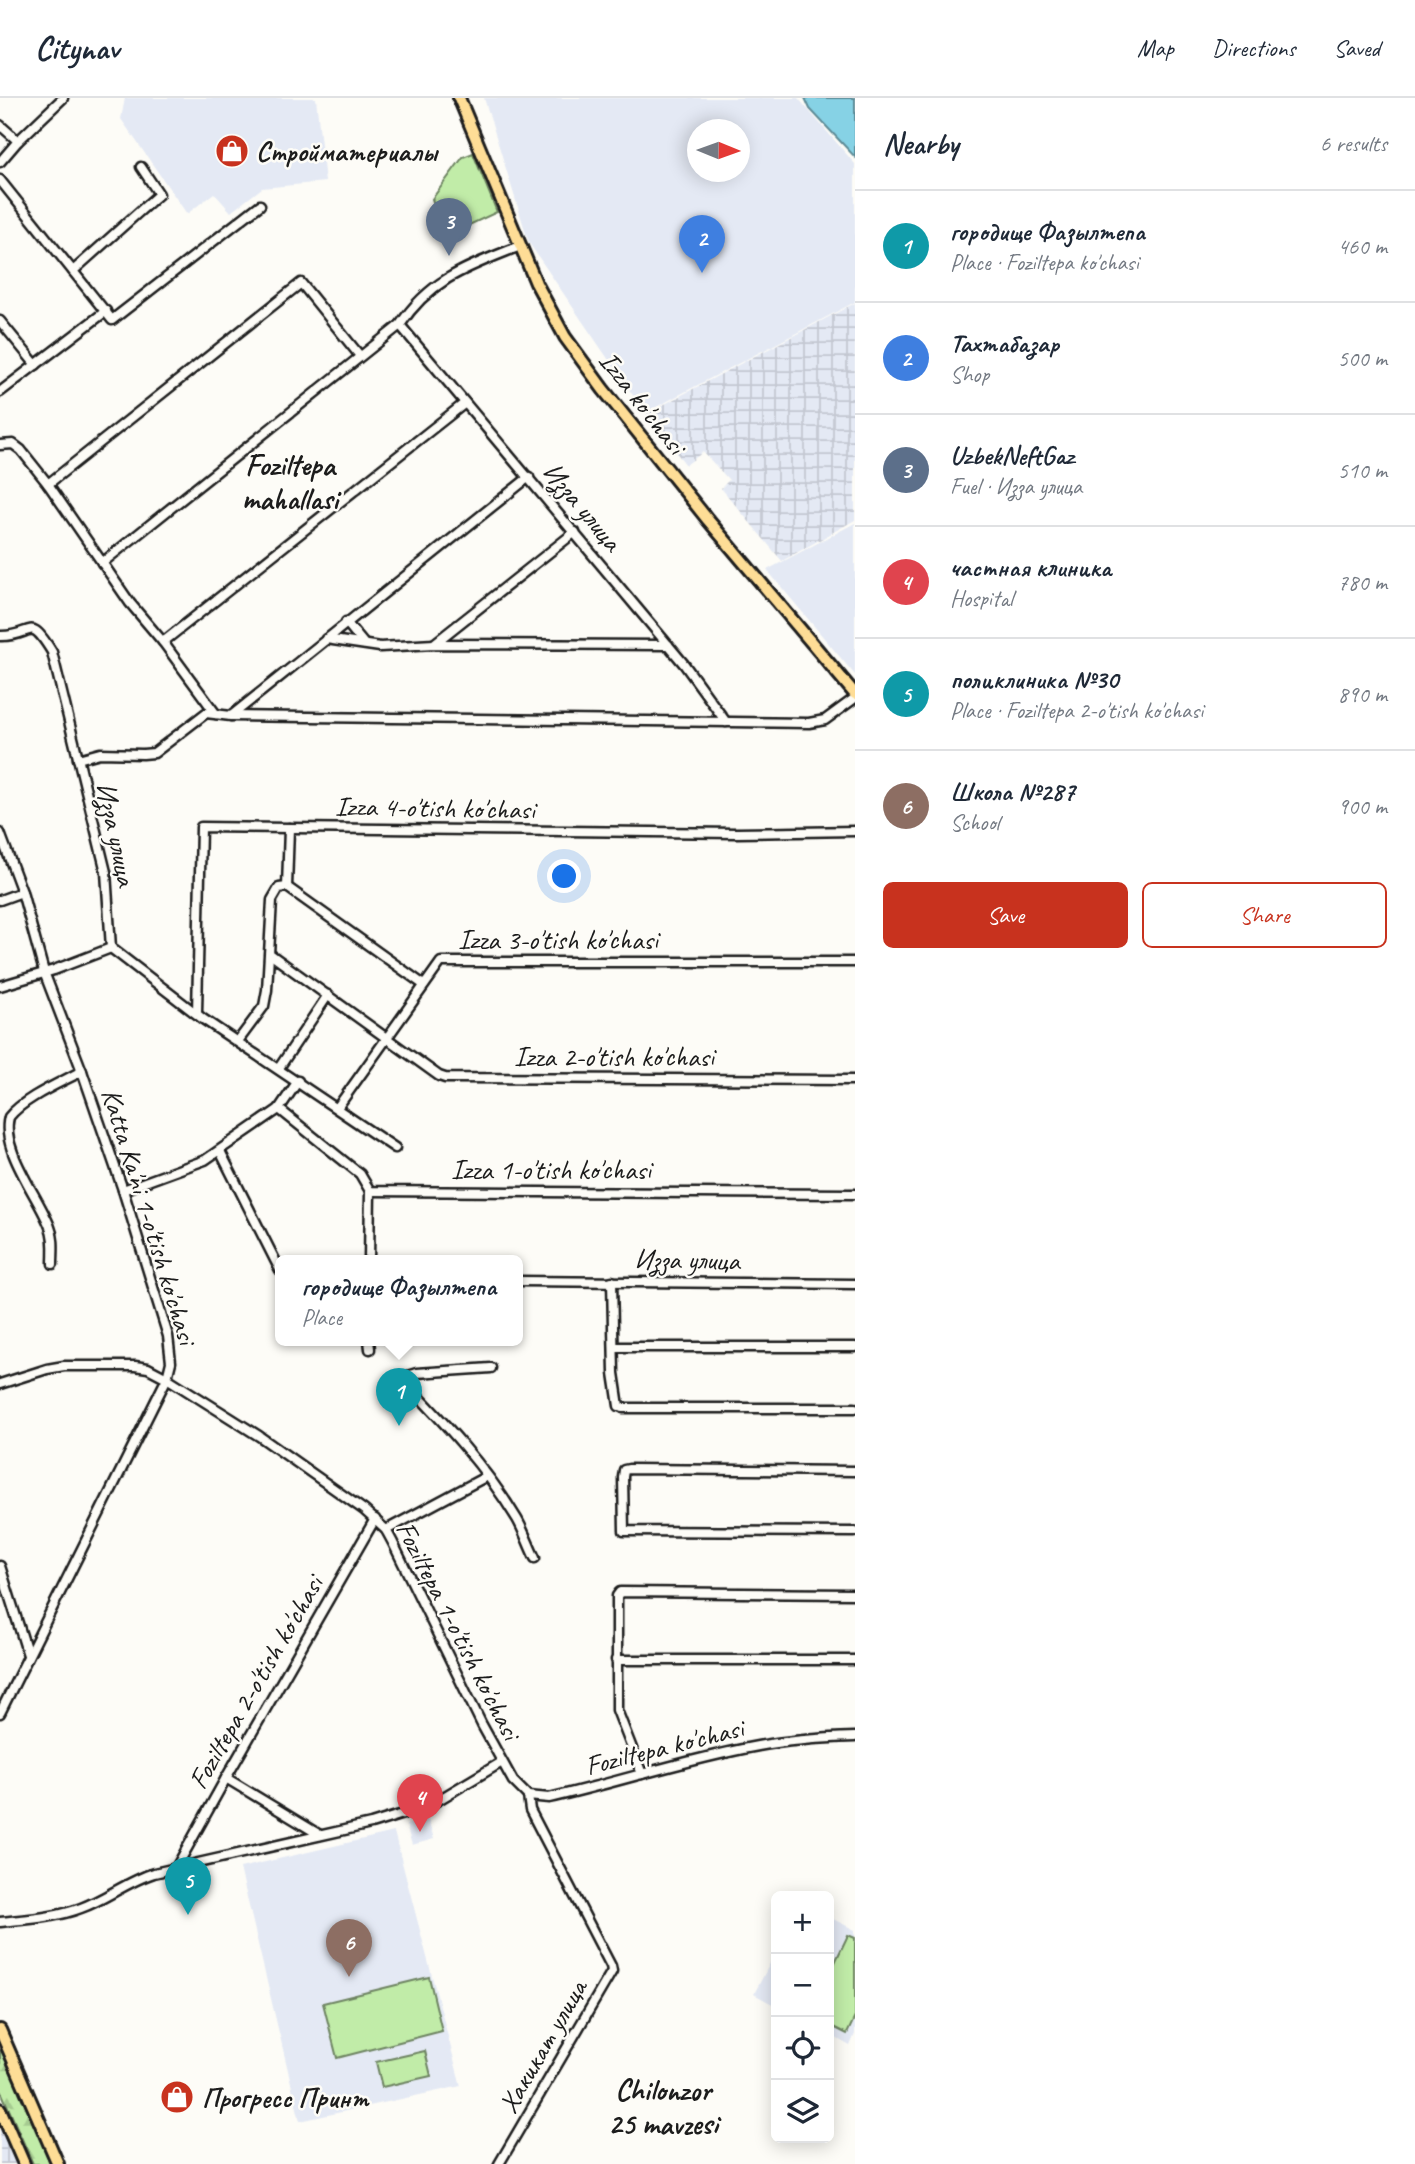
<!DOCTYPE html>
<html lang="en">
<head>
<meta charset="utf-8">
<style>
  body { margin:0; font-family:Caveat,sans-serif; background:#f6f6f7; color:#1f2937 }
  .controls { position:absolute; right:21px; bottom:21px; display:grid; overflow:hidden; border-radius:10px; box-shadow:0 4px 18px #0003 }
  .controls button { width:63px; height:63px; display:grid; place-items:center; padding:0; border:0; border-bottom:2px solid #e0e1e3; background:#fff; color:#1f2937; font:35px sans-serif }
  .compass { position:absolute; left:687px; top:21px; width:63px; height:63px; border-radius:50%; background:#fff; box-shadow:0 4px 18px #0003; rotate:91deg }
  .you { position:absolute; left:565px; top:779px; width:24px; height:24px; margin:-18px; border:5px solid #fff; border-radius:50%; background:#1a73e8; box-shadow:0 0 0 10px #1a73e833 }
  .badge { display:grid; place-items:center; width:46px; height:46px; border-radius:50%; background:#c8321e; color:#fff; font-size:23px; font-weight:700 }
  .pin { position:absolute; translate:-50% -58px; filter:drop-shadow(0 2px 4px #0008) }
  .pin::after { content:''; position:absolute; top:37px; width:24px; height:21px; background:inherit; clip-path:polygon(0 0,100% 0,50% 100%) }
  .popup { position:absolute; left:275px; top:1157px; width:248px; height:91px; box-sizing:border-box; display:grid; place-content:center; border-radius:10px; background:#fff; filter:drop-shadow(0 2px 5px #0005); font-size:23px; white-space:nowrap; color:#747a83 }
  .popup b { font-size:26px; color:#1f2937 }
  .popup::after { content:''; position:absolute; left:50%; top:100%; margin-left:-14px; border:14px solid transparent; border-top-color:#fff }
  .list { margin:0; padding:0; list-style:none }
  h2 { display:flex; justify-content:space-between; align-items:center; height:91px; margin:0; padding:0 28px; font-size:30px }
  h2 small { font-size:23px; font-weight:400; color:#747a83 }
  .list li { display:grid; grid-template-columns:46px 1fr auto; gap:21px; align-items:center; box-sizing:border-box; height:112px; padding:0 28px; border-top:2px solid #e0e1e3 }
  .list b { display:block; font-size:26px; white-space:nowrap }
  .list p { margin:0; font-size:23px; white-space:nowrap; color:#747a83 }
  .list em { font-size:23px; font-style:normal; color:#747a83 }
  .actions { display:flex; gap:14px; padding:21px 28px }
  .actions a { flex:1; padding:16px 0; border:2px solid #c8321e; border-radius:10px; text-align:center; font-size:24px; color:#c8321e }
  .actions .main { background:#c8321e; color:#fff }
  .icon { flex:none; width:38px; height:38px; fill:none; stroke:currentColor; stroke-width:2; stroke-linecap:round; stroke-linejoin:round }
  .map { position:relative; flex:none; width:855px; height:2066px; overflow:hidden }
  header { display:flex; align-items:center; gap:42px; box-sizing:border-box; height:98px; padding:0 35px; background:#fff; border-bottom:2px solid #e0e1e3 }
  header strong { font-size:33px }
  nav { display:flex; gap:38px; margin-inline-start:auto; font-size:24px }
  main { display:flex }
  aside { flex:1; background:#fff }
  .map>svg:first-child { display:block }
  .built { fill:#e4e9f4; fill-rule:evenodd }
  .industrial { fill:url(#industrial-grid) }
  .green { fill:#c1eca8; stroke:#6e8462; stroke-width:2 }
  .forest { fill:url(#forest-firs); stroke:#6e8462; stroke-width:2 }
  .water { fill:#86d2e5; stroke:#5c8995; stroke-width:2 }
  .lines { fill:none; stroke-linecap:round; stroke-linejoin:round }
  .minor-casing { stroke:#1c1c1c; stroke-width:13 }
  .major-casing { stroke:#1c1c1c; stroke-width:16 }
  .minor { stroke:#fdfcf7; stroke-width:8 }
  .major { stroke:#fedd96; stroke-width:10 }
  .labels { text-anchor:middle; stroke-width:5; stroke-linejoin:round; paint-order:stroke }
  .poi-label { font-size:28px; font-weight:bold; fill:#1c1c1c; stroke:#fdfcf7; text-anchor:start }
  .street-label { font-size:28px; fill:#1c1c1c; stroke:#fdfcf7 }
  .neighbourhood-label { font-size:30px; font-weight:bold; fill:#1c1c1c; stroke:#fdfcf7 }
</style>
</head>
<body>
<header>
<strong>Citynav</strong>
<nav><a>Map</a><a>Directions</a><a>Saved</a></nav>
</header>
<main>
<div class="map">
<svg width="855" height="2066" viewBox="0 0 855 2066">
  <defs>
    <pattern id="industrial-grid" width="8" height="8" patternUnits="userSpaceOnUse" patternTransform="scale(1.75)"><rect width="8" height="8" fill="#e4e9f4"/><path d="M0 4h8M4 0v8" fill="none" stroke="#c3c7d1"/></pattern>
    <pattern id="forest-firs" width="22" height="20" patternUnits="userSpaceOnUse" patternTransform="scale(1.75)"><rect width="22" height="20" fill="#c1eca8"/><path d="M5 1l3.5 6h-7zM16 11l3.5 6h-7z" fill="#a5ca90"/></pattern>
  </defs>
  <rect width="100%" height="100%" fill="#fdfcf7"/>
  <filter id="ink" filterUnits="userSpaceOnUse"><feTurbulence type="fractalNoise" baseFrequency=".0143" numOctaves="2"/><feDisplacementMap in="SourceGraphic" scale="14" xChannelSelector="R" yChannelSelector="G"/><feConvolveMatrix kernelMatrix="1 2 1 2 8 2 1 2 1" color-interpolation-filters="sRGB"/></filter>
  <g filter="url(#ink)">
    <g class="built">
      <polygon points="125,0 316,0 325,84 262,90 231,114 214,95 187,116 121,21"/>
      <path d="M484,0h314l57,66v138l-210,111 -116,-170zM698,32h42v42h-42z"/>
      <polygon points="855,425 855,577 767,472"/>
      <polygon points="428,1721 434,1741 412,1747 406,1727"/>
      <polygon points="394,1734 461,1988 300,2023 240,1770"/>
      <polygon points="829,1819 855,1832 855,1936 850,1948 829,1936"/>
      <polygon points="776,1854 776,1908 754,1896"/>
    </g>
    <g class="industrial">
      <polygon points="855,205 855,422 782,463 721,390 729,382 703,354 686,367 646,316"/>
      <polygon points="0,2011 24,2066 0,2066"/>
    </g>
    <g class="green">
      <polygon points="473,55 497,114 452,135 444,134 432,101 463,59"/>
      <polygon points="848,1837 855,1840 855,1919 847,1936 829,1927 829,1877"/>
      <polygon points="429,1879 442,1933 337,1960 323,1905"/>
      <polygon points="425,1953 431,1978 382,1989 376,1964"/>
    </g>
    <polygon class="forest" points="0,1948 51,2066 33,2066 0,1991"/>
    <polygon class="water" points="805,0 855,0 855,59 810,11"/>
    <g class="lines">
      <defs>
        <g id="minor">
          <polyline points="0,27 18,43"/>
          <polyline points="0,64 18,43 63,0"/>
          <polyline points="0,82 112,222 260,107"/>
          <polyline points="73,173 159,96 141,69"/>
          <polyline points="0,223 36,267"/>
          <polyline points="400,227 684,566 726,624"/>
          <polyline points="0,294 106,213"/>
          <polyline points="0,347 13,346 21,352 48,386 130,505 163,544 216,616"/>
          <polyline points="48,386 301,185 360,258"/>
          <path d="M102,465l298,-238c31,-47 70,-59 120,-79"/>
          <polyline points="346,524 364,546"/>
          <path d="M0,538c34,1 28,-23 52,16l54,220 5,76 92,71 192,129"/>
          <polyline points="326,541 380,549 434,546 668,547"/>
          <polyline points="163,544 465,305"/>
          <polyline points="435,545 575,434"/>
          <polyline points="231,618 809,625 825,622 855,600"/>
          <polyline points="78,661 100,655 143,656 154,655 206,615 231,618 529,379"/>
          <polyline points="0,735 22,794 44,874 82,973 123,1092 168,1238 171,1264 167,1280 0,1615"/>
          <polyline points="287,789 289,730"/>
          <polyline points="0,802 22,794"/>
          <polyline points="270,856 439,978 445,980 855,982"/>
          <polyline points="0,888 54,872 111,850"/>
          <polyline points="197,915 201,729 737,735 855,733"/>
          <polyline points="238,943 264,908 267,892 272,802 279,790 287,789 424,887"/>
          <polyline points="279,970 328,897"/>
          <polyline points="337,1010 441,864 855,864"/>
          <polyline points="279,1011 360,1076 370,1093 855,1096"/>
          <polyline points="220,1053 280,1172"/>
          <polyline points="123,1092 205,1062 279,1011 298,983"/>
          <polyline points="369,1162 370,1093"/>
          <path d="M53,1166c0,-12 2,-25 -3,-37 -11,-30 -50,-77 -41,-110 15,-19 51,-34 73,-46"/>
          <polyline points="518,1183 855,1186"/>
          <polyline points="612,1183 614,1275 619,1308"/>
          <polyline points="369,1242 370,1251"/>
          <polyline points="614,1249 855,1249"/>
          <path d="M491,1270l-74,5 -16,5c43,44 84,88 116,141 7,12 12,27 18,39"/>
          <path d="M0,1286l47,-15 17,-3h71l13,2 19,10 92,58 105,74 22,20 7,13 89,182 31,56 15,15 21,2c70,-16 138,-39 209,-52 32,-6 65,-8 97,-9"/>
          <polyline points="623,1310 855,1310"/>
          <polyline points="855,1373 629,1371 624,1372 623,1379 624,1433 855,1434"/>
          <polyline points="386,1432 487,1378"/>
          <polyline points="0,1468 28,1557"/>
          <polyline points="616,1562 855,1562"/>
          <polyline points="642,1676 617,1612 617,1498 620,1494 855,1496"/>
          <polyline points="226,1680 320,1737"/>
          <polyline points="176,1770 226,1680 375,1421"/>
          <path d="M0,1824c27,-3 55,-4 81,-14 25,-9 47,-27 73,-35l217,-49 48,-15 16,-7 67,-40"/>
          <polyline points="499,2066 612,1873 611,1868 530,1712 528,1698"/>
        </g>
        <g id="major">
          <polyline points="459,0 536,185 565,239 603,291 708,422 855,596"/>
          <polyline points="0,1932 58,2066"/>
          <polyline points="0,2011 24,2066"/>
        </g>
      </defs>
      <use href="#minor" class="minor-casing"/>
      <use href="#major" class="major-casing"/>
      <use href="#minor" class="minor"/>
      <use href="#major" class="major"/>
    </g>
  </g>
  <defs>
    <symbol id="shop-disc" viewBox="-11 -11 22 22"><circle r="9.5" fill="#c8321e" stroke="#fdfcf7"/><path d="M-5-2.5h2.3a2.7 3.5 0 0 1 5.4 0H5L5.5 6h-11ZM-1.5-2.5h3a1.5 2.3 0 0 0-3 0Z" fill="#fff"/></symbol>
  </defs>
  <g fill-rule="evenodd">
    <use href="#shop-disc" x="213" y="34" width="38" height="38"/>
    <use href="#shop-disc" x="158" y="1980" width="38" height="38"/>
  </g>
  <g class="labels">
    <g class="poi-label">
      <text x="256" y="63">Стройматериалы</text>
      <text x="202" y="2009">Прогресс Принт</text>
    </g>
    <g class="street-label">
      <text transform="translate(643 304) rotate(52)" y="10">Izza ko'chasi</text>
      <text transform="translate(583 408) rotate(50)" y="10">Изза улица</text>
      <text transform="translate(435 709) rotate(1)" y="10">Izza 4-o'tish ko'chasi</text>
      <text transform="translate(117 736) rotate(78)" y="10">Изза улица</text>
      <text x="558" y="851">Izza 3-o'tish ko'chasi</text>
      <text x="614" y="968">Izza 2-o'tish ko'chasi</text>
      <text x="551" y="1081">Izza 1-o'tish ko'chasi</text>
      <text transform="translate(150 1118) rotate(73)" y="10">Katta Ka'ni 1-o'tish ko'chasi</text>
      <text transform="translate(687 1161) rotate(1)" y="10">Изза улица</text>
      <text transform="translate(459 1532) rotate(63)" y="10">Foziltepa 1-o'tish ko'chasi</text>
      <text transform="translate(255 1584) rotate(-60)" y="10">Foziltepa 2-o'tish ko'chasi</text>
      <text transform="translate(664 1648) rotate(-14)" y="10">Foziltepa ko'chasi</text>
      <text transform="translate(542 1948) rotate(-60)" y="10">Хакикат улица</text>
    </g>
    <g class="neighbourhood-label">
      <text x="290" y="377">Foziltepa<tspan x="290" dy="34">mahallasi</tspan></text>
      <text x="663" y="2002">Chilonzor<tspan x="663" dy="34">25 mavzesi</tspan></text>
    </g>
  </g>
</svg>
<div class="controls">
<button>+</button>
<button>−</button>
<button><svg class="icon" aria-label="locate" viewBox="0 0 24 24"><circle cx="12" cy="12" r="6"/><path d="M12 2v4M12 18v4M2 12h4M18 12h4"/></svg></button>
<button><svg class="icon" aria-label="layers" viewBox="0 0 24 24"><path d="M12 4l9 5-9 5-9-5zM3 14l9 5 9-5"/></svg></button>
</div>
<svg class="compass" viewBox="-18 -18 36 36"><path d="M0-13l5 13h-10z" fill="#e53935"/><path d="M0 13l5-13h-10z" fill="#747a83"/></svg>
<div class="you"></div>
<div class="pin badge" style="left:399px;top:1328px;background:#0f9aa8">1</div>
<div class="popup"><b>городище Фазылтепа</b>Place</div>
<div class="pin badge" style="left:702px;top:175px;background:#3f7fe0">2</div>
<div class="pin badge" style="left:449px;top:158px;background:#5c6f8a">3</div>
<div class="pin badge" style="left:420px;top:1734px;background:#e0444e">4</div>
<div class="pin badge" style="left:188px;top:1817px;background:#0f9aa8">5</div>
<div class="pin badge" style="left:349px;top:1879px;background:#8d6e63">6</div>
</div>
<aside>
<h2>Nearby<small>6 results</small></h2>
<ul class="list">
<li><span class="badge" style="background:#0f9aa8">1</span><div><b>городище Фазылтепа</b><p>Place · Foziltepa ko'chasi</p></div><em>460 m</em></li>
<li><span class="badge" style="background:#3f7fe0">2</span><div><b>Тахтабазар</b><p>Shop</p></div><em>500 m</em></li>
<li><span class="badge" style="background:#5c6f8a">3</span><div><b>UzbekNeftGaz</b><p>Fuel · Изза улица</p></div><em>510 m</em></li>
<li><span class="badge" style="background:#e0444e">4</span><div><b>частная клиника</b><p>Hospital</p></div><em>780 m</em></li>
<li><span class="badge" style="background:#0f9aa8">5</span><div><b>поликлиника №30</b><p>Place · Foziltepa 2-o'tish ko'chasi</p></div><em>890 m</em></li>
<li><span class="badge" style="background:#8d6e63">6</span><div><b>Школа №287</b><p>School</p></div><em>900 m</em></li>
</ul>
<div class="actions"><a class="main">Save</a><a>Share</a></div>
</aside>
</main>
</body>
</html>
